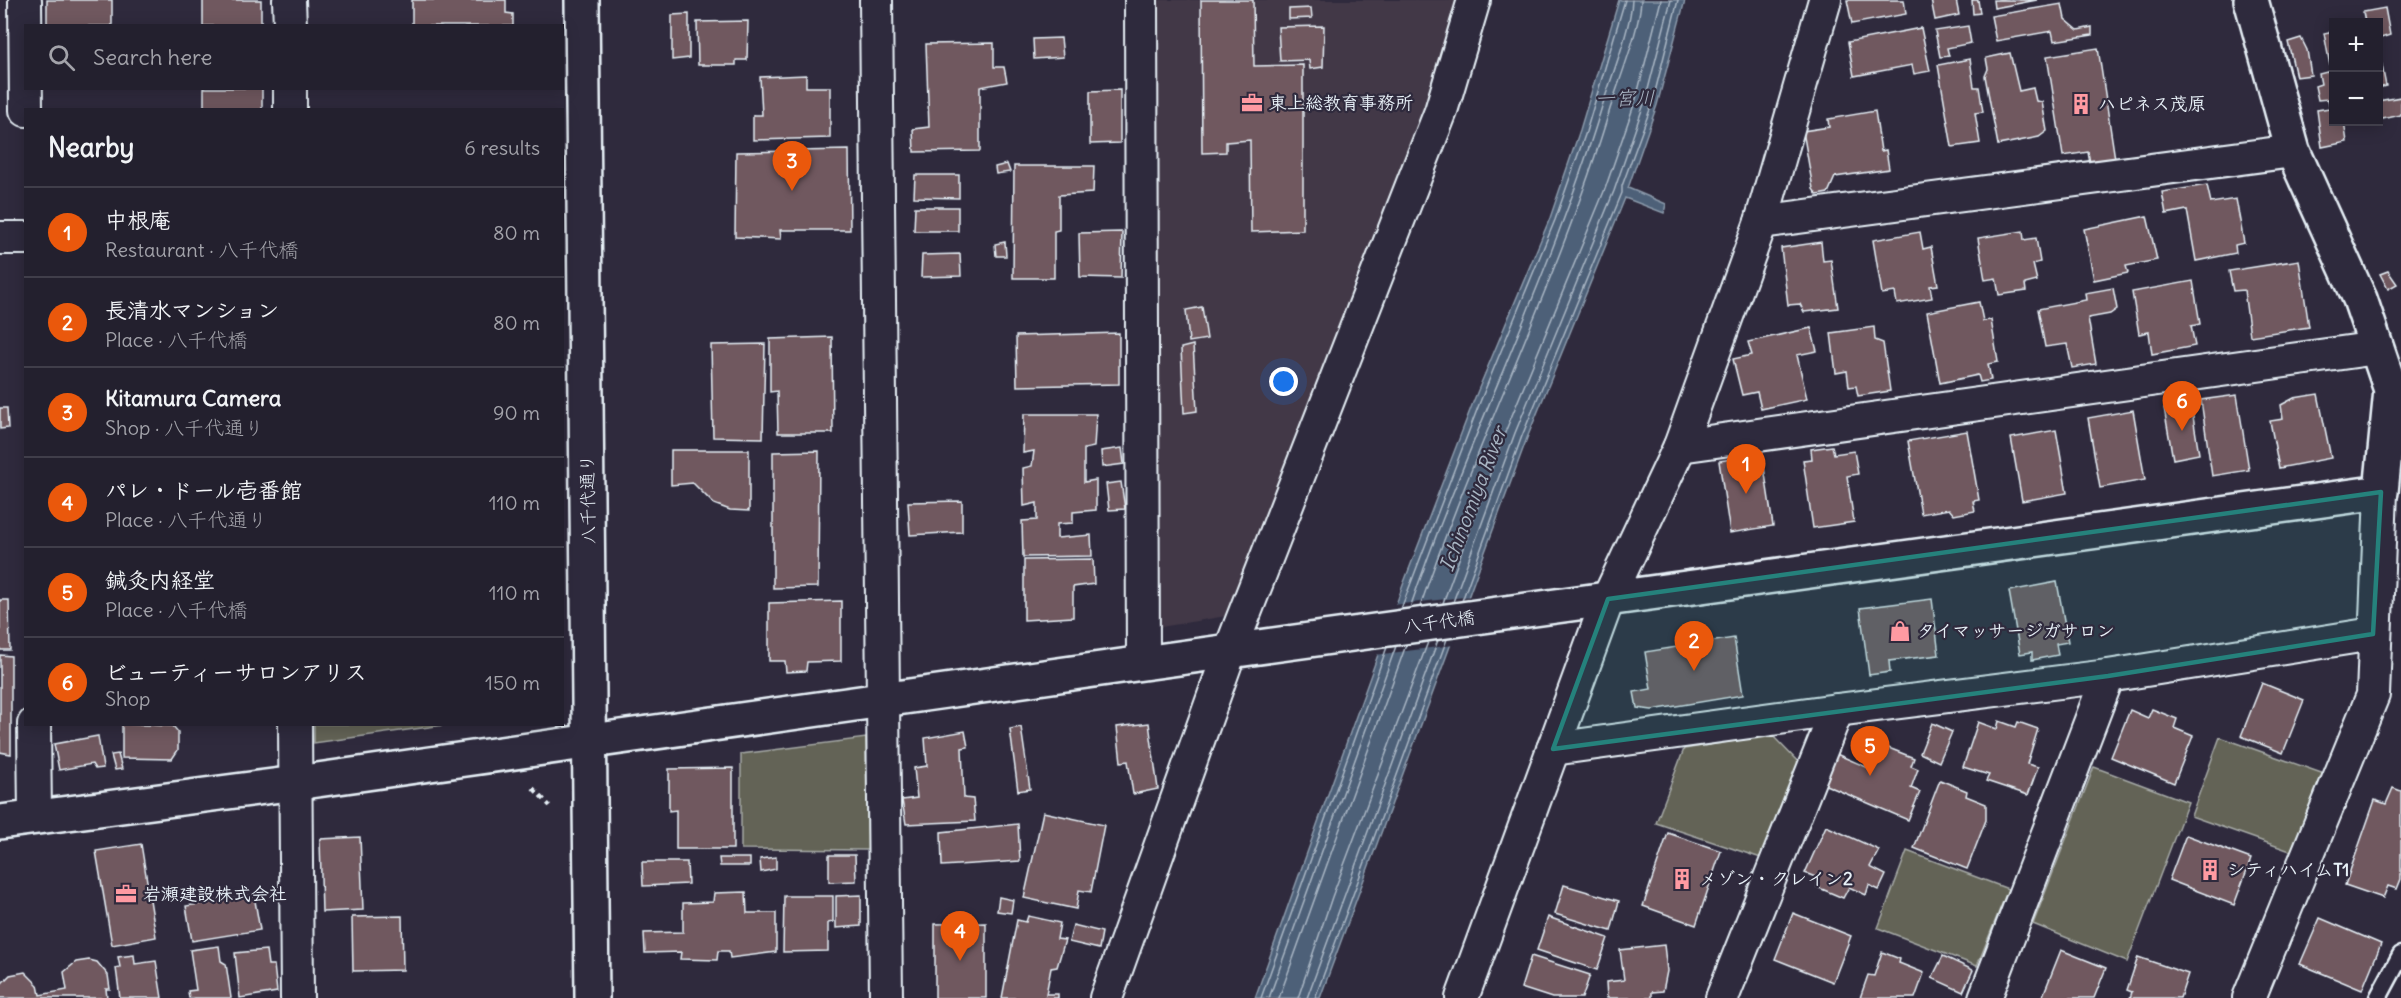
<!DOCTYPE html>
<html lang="en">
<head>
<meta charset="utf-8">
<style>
  body { margin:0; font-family:Delius,"Klee One",sans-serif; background:#2f2d3a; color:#f1f3f6 }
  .controls { position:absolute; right:18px; top:18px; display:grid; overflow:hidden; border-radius:0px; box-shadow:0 3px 15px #0003 }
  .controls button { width:54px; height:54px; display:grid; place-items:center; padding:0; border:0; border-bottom:2px solid #403e4a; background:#23202e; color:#f1f3f6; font:30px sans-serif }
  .you { position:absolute; left:1284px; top:382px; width:21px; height:21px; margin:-15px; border:4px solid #fff; border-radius:50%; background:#1a73e8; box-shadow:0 0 0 9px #1a73e833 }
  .badge { display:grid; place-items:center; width:39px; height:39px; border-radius:50%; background:#ea580c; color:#fff; font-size:20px; font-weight:700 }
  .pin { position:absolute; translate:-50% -50px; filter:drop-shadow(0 2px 3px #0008) }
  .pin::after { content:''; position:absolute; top:32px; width:21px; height:18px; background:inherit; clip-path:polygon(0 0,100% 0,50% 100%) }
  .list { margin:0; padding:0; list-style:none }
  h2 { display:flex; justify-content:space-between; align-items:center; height:78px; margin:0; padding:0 24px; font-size:26px }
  h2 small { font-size:20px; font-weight:400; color:#a3a3aa }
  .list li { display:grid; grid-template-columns:39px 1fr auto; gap:18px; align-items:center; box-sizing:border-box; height:90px; padding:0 24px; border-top:2px solid #403e4a }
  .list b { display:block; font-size:22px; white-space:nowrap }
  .list p { margin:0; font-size:20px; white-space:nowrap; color:#a3a3aa }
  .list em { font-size:20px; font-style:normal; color:#a3a3aa }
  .icon { flex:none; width:33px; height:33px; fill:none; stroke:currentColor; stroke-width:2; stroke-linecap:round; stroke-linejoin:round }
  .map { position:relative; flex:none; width:2401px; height:998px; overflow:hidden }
  .search { position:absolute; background:#23202e; box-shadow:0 3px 15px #0003; left:24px; top:24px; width:540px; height:66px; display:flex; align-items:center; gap:15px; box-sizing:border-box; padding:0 21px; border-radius:0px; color:#a3a3aa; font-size:22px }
  .panel { position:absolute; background:#23202e; box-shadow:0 3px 15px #0003; left:24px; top:108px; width:540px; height:618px; border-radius:0px }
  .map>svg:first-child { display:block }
  .built { fill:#423847 }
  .green { fill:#646456; stroke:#a6aaa7; stroke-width:1.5 }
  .water { fill:#4d6078; stroke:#8b9aab; stroke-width:1.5 }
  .pier { fill:#2f2a3d }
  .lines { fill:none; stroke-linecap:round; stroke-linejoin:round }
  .shore { stroke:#aab7c5; stroke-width:1.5 }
  .building { fill:#70595f; stroke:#e8f1f8; stroke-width:1.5 }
  .lane-casing { stroke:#e8f1f8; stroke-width:21 }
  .street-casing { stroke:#e8f1f8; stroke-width:36 }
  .secondary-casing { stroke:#e8f1f8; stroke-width:38 }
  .path { stroke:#e8f1f8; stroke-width:4; stroke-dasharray:6 4.5; stroke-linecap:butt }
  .lane { stroke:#2f2a3d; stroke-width:16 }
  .street { stroke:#2f2a3d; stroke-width:32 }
  .secondary { stroke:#2f2a3d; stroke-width:33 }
  .marked { fill:#25827c; fill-opacity:0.2; stroke:#25827c; stroke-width:4.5; stroke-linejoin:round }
  .labels { text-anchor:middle; stroke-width:4.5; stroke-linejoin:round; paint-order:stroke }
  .poi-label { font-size:18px; font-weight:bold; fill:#e8f1f8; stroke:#2f2a3d; text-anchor:start }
  .street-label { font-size:18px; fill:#e8f1f8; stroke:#2f2a3d }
  .water-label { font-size:20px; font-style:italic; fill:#aab7c5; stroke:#2f2a3d }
</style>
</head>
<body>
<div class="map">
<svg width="2401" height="998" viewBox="0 0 2401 998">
  <rect width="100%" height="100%" fill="#2f2a3d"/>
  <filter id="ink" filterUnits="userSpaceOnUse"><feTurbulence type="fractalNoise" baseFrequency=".0167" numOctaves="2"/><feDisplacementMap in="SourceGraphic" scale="12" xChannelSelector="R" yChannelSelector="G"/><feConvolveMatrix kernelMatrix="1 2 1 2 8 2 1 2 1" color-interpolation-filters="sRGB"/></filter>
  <g filter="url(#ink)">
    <polygon class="built" points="1157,0 1460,0 1432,103 1226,616 1161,627"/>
    <g class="green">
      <polygon points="314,724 443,724 443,725 314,743"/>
      <polygon points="1772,735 1800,764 1761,858 1656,823 1684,749"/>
      <polygon points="2220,737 2327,775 2293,852 2191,816"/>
      <polygon points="866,738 868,850 741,849 741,754"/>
      <polygon points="2094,767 2188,802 2127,962 2033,924"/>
      <polygon points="1907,851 2008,889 1977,966 1878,928"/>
    </g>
    <polygon class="water" points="1619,0 1685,0 1657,105 1628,188 1666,204 1664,213 1625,198 1527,438 1320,998 1255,998 1403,585 1474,400 1550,218 1580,130"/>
    <polygon class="pier" points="1473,596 1454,645 1375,655 1393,605"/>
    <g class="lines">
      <g class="shore">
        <polyline points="1462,601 1522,436 1622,193 1622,186 1652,104 1678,0"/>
        <polyline points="1453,602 1515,433 1614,191 1645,101 1671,0"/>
        <polyline points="1443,603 1506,430 1605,189 1636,99 1661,0"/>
        <path d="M1420,607c57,-168 139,-328 190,-498 9,-28 30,-81 31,-109"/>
        <path d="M1410,608c57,-167 138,-326 190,-495 9,-30 31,-84 32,-113"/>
        <polyline points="1401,609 1480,402 1555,220 1586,132 1625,0"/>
        <polyline points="1261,998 1387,647"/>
        <polyline points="1269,998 1396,646"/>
        <polyline points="1279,998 1406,645"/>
        <polyline points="1298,998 1332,897 1428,642"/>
        <polyline points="1307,998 1438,640"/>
        <polyline points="1315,998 1447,639"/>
      </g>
    </g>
    <g class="building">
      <rect x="47" y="0" width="65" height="26"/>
      <rect x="203" y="0" width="58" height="26"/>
      <polygon points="412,0 506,0 506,13 513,14 513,26 412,26"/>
      <polygon points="1201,0 1253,0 1254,66 1303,65 1303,230 1251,232 1250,140 1226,142 1226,152 1202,153"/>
      <polygon points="1847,0 1904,0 1906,14 1852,24"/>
      <polygon points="1931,0 1956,0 1959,15 1935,20"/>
      <polygon points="1972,0 1978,0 1980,13 1973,14"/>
      <polygon points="1993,0 2037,0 1994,8"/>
      <polygon points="2062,4 2065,19 2078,30 2092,27 2092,35 2054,41 2052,31 1996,41 1991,16"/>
      <polygon points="1311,8 1312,18 1289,19 1289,9"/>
      <polygon points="2385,8 2390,35 2378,39 2378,22 2365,22 2363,12"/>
      <polygon points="689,14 689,58 672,60 672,15"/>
      <polygon points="748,21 747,60 736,60 736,65 698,65 697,22"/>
      <polygon points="1324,26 1323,67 1310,69 1309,60 1280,61 1278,27"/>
      <polygon points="1968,26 1971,43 1947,48 1949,56 1940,57 1935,31"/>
      <polygon points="1921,28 1930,71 1914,74 1912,65 1854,76 1848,42"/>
      <polygon points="2334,31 2334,122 2344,122 2347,142 2322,147 2317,110 2330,108 2328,99 2318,100 2315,86 2321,84 2319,74 2331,71 2324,33"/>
      <polygon points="1061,38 1063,57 1034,59 1033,39"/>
      <polygon points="2301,38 2307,50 2311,75 2296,77 2288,42"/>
      <polygon points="994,43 994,67 1004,67 1007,82 980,87 980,151 914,152 913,129 929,127 926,44"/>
      <polygon points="2378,46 2386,86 2378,88"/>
      <polygon points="2098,48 2115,159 2090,163 2088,152 2063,156 2047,56"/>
      <polygon points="2010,53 2019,91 2033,88 2036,101 2042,102 2047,131 2039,137 1998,145 1985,76 1988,69 1986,58"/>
      <polygon points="1970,59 1974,87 1979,87 1983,112 1975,113 1980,143 1952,147 1938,65"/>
      <polygon points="806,75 806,87 830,87 830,138 753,140 753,115 762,115 760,77"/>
      <rect x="204" y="88" width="58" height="22"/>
      <polygon points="1120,90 1120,143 1090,144 1090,91"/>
      <polygon points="2401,97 2401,115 2378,120 2378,101"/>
      <polygon points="1875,111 1881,151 1886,150 1889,169 1835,177 1828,193 1817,195 1813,189 1803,131 1829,127 1828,119"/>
      <polygon points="849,150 850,230 780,230 781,239 735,237 736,152"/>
      <polygon points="1007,164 1010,172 996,174 995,167"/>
      <polygon points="1014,166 1094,166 1093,193 1059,195 1059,230 1054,231 1054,278 1013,278"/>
      <polygon points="915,175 959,175 959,198 914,197"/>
      <polygon points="2207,185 2211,203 2236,199 2244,243 2235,245 2236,253 2196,261 2187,210 2166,214 2162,192"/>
      <polygon points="915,207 958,207 958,231 914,231"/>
      <polygon points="2147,216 2157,260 2126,266 2128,273 2094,280 2084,229"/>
      <polygon points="2023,231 2024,240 2036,238 2040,262 2033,264 2037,281 2025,284 2026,291 1999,295 1996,278 1985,280 1978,238"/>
      <polygon points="1122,232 1121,278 1080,277 1079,233"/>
      <polygon points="1920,232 1923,249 1931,247 1938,285 1930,286 1932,298 1897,304 1895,292 1882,294 1873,240"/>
      <polygon points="1005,242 1006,256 996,256 995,244"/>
      <polygon points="1821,242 1823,261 1831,260 1838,308 1804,312 1800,304 1788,305 1781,248"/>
      <polygon points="960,254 961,276 921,277 922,255"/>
      <polygon points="2299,260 2309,327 2250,336 2244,290 2233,291 2229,271"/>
      <polygon points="2388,271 2397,284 2388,289 2380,274"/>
      <polygon points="2193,281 2200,324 2191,326 2195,346 2152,354 2149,332 2139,334 2132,292"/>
      <polygon points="2113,288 2117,309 2110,314 2088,318 2096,364 2072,368 2067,344 2045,347 2038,309 2086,300 2085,293"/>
      <polygon points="1979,302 1983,321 1991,320 1998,362 1988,364 1991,380 1980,382 1978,375 1940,383 1927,312"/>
      <polygon points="1202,307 1207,339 1189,342 1186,310"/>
      <polygon points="1874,327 1875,340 1883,343 1890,391 1858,396 1856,386 1849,387 1847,371 1836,373 1831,333"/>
      <polygon points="1811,328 1817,351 1797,355 1807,399 1761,409 1757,392 1742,395 1733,359 1752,355 1748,342"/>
      <polygon points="1119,333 1119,384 1017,386 1016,336"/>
      <polygon points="832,337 833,433 778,433 777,391 770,392 770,339"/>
      <polygon points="765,344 763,438 713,437 711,345"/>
      <polygon points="1193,345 1197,411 1184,413 1181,348"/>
      <polygon points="2318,394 2331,458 2279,468 2270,421 2283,419 2281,405 2294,398"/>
      <polygon points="2237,395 2249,470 2212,476 2201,400"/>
      <polygon points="2191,404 2199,454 2173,459 2164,408"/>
      <polygon points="0,408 7,408 8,428 0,429"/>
      <polygon points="2133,410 2145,480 2100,488 2088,418"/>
      <polygon points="1024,414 1096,414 1094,447 1084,449 1084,482 1096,480 1096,510 1073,512 1073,523 1057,524 1057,538 1091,535 1092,556 1023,557 1022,521 1037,520 1037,503 1024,506 1023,468 1032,466 1034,451 1023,453"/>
      <polygon points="2056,430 2067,493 2022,501 2011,438"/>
      <polygon points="1967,431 1979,500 1973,501 1975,511 1954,515 1949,509 1921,514 1908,441"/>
      <polygon points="1832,446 1834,454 1854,451 1858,474 1847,476 1854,522 1813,528 1803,460 1812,459 1811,449"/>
      <polygon points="1122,448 1124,464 1102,467 1101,451"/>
      <polygon points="671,450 749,450 749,511 730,510 714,504 693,483 671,485"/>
      <polygon points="819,451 818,587 773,588 773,452"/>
      <polygon points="1762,454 1773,526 1730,533 1719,461"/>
      <polygon points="1121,482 1125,509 1109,510 1106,484"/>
      <polygon points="962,501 962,532 910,535 908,502"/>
      <polygon points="1093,559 1094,584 1073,587 1073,617 1024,620 1024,560"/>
      <polygon points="2057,582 2068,642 2056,644 2058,655 2032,660 2032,652 2020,654 2009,591"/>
      <polygon points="1932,599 1939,655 1889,661 1890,672 1869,675 1860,608"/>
      <polygon points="0,600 9,600 10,650 0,650"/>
      <polygon points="841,601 841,661 807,662 806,671 786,672 785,661 769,661 769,603"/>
      <polygon points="1734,638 1743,695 1652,710 1637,708 1634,692 1651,689 1645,652"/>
      <polygon points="0,655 11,656 11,754 0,752"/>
      <polygon points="2262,683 2304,700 2283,753 2241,736"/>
      <polygon points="2152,709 2177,719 2174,728 2193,736 2174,783 2111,757 2130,710 2148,718"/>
      <polygon points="1999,721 2016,727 2018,722 2038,729 2027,764 2038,767 2028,795 1986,781 1989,775 1963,767 1978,722 1997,729"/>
      <polygon points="1149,723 1158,789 1133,794 1128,761 1121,762 1117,727"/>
      <polygon points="1932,723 1952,732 1939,762 1920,753"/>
      <polygon points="122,724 173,726 178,732 178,750 172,759 122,758"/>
      <polygon points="1021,727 1030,789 1018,791 1010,729"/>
      <polygon points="965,731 968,747 962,748 964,798 973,799 975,821 906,824 902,800 917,798 914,768 927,766 925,738"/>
      <polygon points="98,736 103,768 95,769 92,764 59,770 54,744"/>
      <polygon points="1881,745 1914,758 1911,766 1918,769 1911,788 1920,792 1908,820 1821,783 1834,753 1871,769"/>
      <polygon points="118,754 122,769 115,770 111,755"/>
      <polygon points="733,768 733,849 676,849 676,810 669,811 669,769"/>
      <polygon points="1940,780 1967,791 1966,796 1986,804 1986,820 1967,869 1914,848"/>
      <polygon points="2393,788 2401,791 2401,879 2397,889 2388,886 2383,898 2345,885 2375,800 2386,804"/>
      <polygon points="1043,812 1104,825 1091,892 1079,890 1076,909 1024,898"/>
      <polygon points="1018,824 1020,861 942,866 941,832"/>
      <polygon points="1826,826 1879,850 1870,867 1886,875 1879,890 1869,885 1866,895 1849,887 1843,898 1817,887 1818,878 1805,873"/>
      <polygon points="1668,833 1721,851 1696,925 1643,906"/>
      <polygon points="2186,835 2251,859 2234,905 2169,880"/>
      <polygon points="360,837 363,910 322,912 320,839"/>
      <polygon points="141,844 156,937 112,945 96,851"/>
      <polygon points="829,855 855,855 856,881 829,882"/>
      <polygon points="776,857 776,869 761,872 760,859"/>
      <polygon points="719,858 750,858 750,866 720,866"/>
      <polygon points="642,862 687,862 688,884 643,886"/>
      <polygon points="1564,885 1619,901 1611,931 1555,914"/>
      <polygon points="746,892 747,913 776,913 776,952 730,958 729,951 718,951 717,960 680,959 681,952 645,953 644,933 683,932 683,903 713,902 714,893"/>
      <polygon points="254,895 260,930 192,941 186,906"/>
      <polygon points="861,895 861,926 836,928 836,896"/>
      <polygon points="784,896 833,896 833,922 828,923 828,951 783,952"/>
      <polygon points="999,897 1013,900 1011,913 997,911"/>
      <polygon points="1793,913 1851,936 1833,982 1775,959"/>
      <polygon points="402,916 403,970 353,971 352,917"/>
      <polygon points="1028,916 1060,923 1057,939 1065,940 1057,967 1051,968 1046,994 1058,994 1058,998 1002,998 1017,920 1026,922"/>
      <polygon points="1548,917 1608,938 1597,970 1537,950"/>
      <polygon points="2320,918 2381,944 2362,990 2300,964"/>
      <polygon points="986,923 986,998 935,998 935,924"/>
      <polygon points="1073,925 1102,932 1099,949 1069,942"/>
      <polygon points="1664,945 1667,971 1663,991 1652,992 1652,998 1607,998 1606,982 1624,980 1620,950"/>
      <polygon points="219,946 221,961 226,964 231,998 189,998 188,991 196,990 190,950"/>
      <polygon points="266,950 268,965 274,965 277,992 240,998 235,953"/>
      <polygon points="2061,950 2106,968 2094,998 2042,998"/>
      <polygon points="1882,952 1900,959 1899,963 1924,973 1915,998 1860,998 1868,975 1874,976"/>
      <polygon points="134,955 135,964 156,961 162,998 120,998 116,968 120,967 118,957"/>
      <polygon points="1531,956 1590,975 1582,998 1552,998 1521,988"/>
      <polygon points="1943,956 1973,970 1963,992 1932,978"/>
      <polygon points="2138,957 2188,974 2180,998 2130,998 2132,992 2127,990"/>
      <polygon points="89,960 97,962 108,975 110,989 106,989 107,998 0,998 0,985 10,975 25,972 38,985 40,995 67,990 64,972 76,962"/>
    </g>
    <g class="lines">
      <defs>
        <polyline id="lane" points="2378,998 2401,955"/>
        <g id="street">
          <polyline points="25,0 26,110"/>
          <polyline points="289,0 290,26"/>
          <polyline points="876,0 886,998"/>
          <polyline points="1141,0 1143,663"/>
          <polyline points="290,88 290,110"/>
          <polyline points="1761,222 2293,151"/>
          <polyline points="0,238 26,238"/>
          <polyline points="1680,446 2377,348"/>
          <polyline points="34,724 35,817"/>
          <polyline points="295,724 297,998"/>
          <polyline points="1553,749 1837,710 2108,676 2373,634"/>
          <polyline points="1106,998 1230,651 1441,111 1474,0"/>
          <polyline points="1462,998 1608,599 1680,446 1761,222 1825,0"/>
          <polyline points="1722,998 1837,710"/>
          <polyline points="1985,998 2108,676"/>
          <polyline points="2249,998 2373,695 2381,492"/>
        </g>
        <g id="secondary">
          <polyline points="582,0 592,998"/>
          <polyline points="0,822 296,783 1143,663 2381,492 2391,390 2360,299 2293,151 2251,0"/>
        </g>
      </defs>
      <use href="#lane" class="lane-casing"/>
      <use href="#street" class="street-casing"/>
      <use href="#secondary" class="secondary-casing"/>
      <polyline class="path" points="533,788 550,806"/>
      <use href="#lane" class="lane"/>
      <use href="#street" class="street"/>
      <use href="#secondary" class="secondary"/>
    </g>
  </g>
  <path class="marked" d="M2381,492l-8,142 -265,42 -555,73 55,-150z"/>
  <defs>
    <symbol id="office-bare" viewBox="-9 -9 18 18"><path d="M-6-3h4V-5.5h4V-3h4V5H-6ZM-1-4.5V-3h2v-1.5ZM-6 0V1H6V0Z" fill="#ff9aa2" stroke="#2f2a3d" stroke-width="2.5" paint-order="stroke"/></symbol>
    <symbol id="building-bare" viewBox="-9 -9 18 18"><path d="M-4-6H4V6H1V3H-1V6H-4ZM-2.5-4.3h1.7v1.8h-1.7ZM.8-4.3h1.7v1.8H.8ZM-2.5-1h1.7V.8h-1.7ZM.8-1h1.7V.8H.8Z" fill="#ff9aa2" stroke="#2f2a3d" stroke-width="2.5" paint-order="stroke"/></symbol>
    <symbol id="shop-bare" viewBox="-9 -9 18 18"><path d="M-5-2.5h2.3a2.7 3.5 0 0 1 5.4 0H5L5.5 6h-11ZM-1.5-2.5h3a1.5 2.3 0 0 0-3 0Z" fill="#ff9aa2" stroke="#2f2a3d" stroke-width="2.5" paint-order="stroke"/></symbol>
  </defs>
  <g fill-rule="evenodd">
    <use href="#office-bare" x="1237" y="88" width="30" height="30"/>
    <use href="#building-bare" x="2066" y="89" width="30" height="30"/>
    <use href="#shop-bare" x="1885" y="616" width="30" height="30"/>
    <use href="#building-bare" x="2195" y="855" width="30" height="30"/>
    <use href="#building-bare" x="1667" y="864" width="30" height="30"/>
    <use href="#office-bare" x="111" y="879" width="30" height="30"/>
  </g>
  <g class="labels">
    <g class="poi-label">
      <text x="1269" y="109">東上総教育事務所</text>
      <text x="2098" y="110">ハピネス茂原</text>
      <text x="1917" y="637">タイマッサージガサロン</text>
      <text x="2227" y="876">シティハイムT1</text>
      <text x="1699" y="885">メゾン・クレイン2</text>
      <text x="143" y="900">岩瀬建設株式会社</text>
    </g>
    <g class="street-label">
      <text transform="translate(588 499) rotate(-91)" y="6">八千代通り</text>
      <text transform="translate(1439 622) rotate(-8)" y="6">八千代橋</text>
    </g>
    <g class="water-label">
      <text x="1625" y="105">一宮川</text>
      <text transform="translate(1473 499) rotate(-69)" y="7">Ichinomiya River</text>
    </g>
  </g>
</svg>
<div class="controls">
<button>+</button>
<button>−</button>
</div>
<div class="you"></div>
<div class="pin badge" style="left:1746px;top:494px">1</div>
<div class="pin badge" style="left:1694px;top:671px">2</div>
<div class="pin badge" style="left:792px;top:191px">3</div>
<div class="pin badge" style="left:960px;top:961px">4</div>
<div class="pin badge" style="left:1870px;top:776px">5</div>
<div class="pin badge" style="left:2182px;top:431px">6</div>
<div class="search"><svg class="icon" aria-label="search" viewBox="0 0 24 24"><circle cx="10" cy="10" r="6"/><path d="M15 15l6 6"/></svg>Search here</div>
<section class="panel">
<h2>Nearby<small>6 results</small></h2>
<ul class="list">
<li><span class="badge">1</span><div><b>中根庵</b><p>Restaurant · 八千代橋</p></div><em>80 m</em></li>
<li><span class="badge">2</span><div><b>長清水マンション</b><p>Place · 八千代橋</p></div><em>80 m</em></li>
<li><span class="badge">3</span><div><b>Kitamura Camera</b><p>Shop · 八千代通り</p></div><em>90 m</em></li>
<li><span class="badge">4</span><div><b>パレ・ドール壱番館</b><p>Place · 八千代通り</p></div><em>110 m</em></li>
<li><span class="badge">5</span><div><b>鍼灸内経堂</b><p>Place · 八千代橋</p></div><em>110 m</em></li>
<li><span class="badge">6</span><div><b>ビューティーサロンアリス</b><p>Shop</p></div><em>150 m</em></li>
</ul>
</section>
</div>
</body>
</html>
